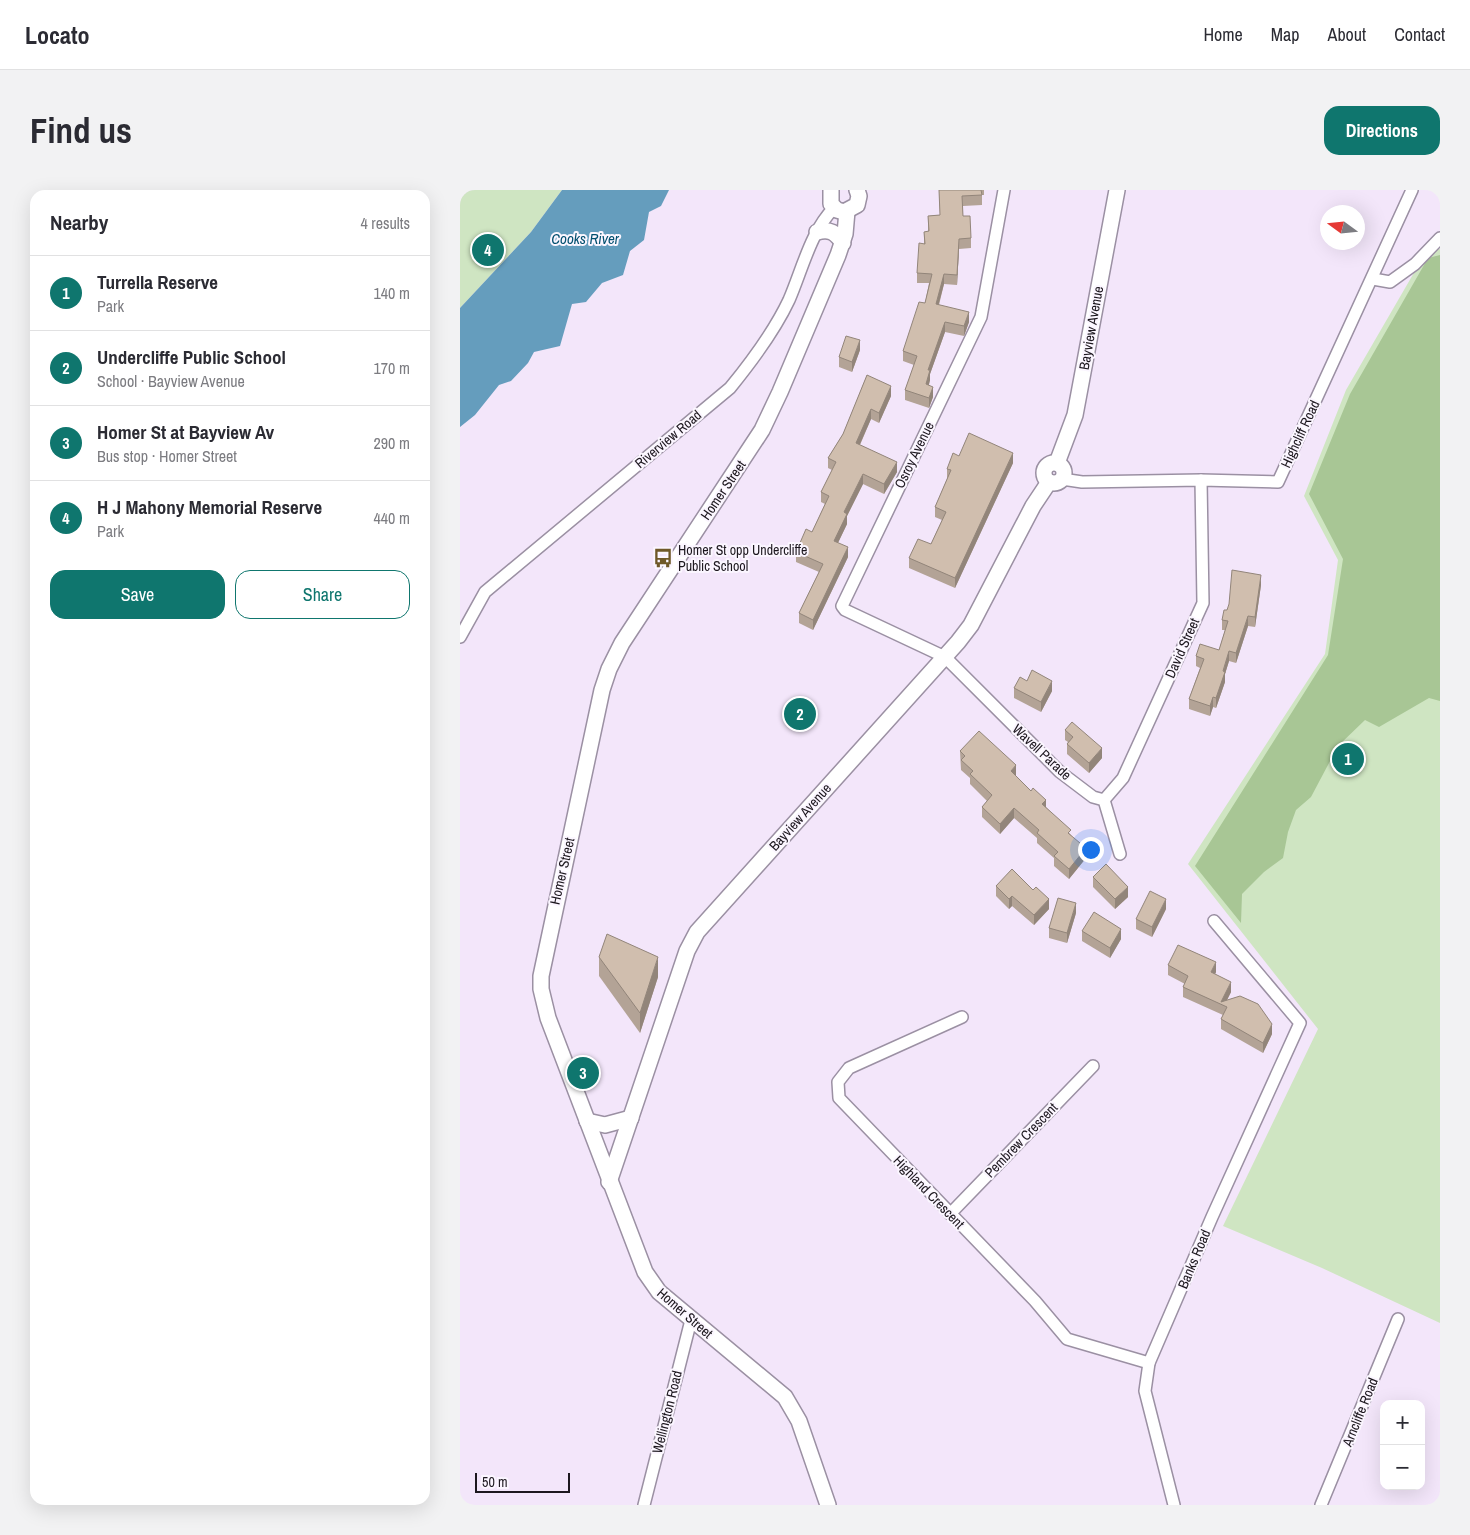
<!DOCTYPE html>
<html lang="en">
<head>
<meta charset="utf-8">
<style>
  body { margin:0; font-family:"Archivo Narrow",sans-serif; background:#f2f2f3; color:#2b2b33 }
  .controls { position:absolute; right:15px; bottom:15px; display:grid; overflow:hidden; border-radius:10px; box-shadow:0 5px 20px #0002 }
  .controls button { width:45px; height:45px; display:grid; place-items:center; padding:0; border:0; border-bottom:1px solid #e1e1e2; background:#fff; color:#2b2b33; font:25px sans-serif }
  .compass { position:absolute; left:860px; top:15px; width:45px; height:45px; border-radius:50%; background:#fff; box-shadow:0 5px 20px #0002; rotate:285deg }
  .scale { position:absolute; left:15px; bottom:12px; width:95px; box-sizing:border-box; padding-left:5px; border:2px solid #1c171e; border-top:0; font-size:14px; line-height:18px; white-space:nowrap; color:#1c171e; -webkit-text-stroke:4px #fbf6ff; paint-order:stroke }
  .you { position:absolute; left:630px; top:659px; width:18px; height:18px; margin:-12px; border:4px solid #fff; border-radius:50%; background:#1a73e8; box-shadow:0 0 0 8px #1a73e833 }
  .badge { display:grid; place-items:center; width:32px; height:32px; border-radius:50%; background:#0f766e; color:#fff; font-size:16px; font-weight:700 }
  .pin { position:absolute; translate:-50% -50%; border:2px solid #fff; box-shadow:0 1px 5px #0006 }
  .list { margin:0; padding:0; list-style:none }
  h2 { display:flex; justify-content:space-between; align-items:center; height:65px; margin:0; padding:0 20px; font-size:21px }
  h2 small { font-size:16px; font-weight:400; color:#7c7c81 }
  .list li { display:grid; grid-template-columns:32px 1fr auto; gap:15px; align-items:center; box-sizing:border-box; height:75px; padding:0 20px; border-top:1px solid #e1e1e2 }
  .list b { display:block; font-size:19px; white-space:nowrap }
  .list p { margin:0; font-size:16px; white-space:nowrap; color:#7c7c81 }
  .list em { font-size:16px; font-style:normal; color:#7c7c81 }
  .actions { display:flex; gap:10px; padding:15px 20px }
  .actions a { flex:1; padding:11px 0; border:1px solid #0f766e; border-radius:15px; text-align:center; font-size:18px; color:#0f766e }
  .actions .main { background:#0f766e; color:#fff }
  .map { position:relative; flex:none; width:980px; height:1315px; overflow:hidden; border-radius:15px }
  header { display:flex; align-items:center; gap:30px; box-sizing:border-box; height:70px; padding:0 25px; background:#fff; border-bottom:1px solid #e1e1e2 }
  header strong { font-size:24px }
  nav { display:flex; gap:28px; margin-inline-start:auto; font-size:18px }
  .intro { display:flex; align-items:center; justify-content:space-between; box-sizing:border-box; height:120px; padding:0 30px }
  h1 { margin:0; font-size:35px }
  .button { padding:12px 22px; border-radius:15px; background:#0f766e; color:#fff; font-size:18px; font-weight:700 }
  main { display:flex; gap:30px; padding:0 30px }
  aside { flex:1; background:#fff; border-radius:15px; box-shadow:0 5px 20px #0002 }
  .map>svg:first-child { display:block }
  .green { fill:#cfe5c2 }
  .forest { fill:#a8c695 }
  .water { fill:#659dbd }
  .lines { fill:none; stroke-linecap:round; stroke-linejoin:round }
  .minor-casing { stroke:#9b90a3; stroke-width:14 }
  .secondary-casing { stroke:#9b90a3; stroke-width:18 }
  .minor { stroke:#fff; stroke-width:11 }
  .secondary { stroke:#fff; stroke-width:15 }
  .wall { fill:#b3a396 }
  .shaded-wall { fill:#92857a }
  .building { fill:#d0beae; stroke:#92857a }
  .labels { text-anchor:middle; stroke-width:4; stroke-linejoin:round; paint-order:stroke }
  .street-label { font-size:14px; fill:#1c171e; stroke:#fbf6ff }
  .poi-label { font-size:14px; fill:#1c171e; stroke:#fbf6ff; text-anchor:start }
  .water-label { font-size:15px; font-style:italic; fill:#024f6f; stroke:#fbf6ff }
</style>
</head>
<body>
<header>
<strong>Locato</strong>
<nav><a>Home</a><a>Map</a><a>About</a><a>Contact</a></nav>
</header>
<div class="intro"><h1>Find us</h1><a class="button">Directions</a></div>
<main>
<aside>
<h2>Nearby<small>4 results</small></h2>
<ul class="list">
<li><span class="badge">1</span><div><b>Turrella Reserve</b><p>Park</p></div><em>140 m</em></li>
<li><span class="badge">2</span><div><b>Undercliffe Public School</b><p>School · Bayview Avenue</p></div><em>170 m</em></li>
<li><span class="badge">3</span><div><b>Homer St at Bayview Av</b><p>Bus stop · Homer Street</p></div><em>290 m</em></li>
<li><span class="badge">4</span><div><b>H J Mahony Memorial Reserve</b><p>Park</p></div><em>440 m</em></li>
</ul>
<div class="actions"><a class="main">Save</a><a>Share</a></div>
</aside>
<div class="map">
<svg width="980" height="1315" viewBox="0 0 980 1315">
  <rect width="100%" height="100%" fill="#f3e6fa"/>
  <g class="green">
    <polygon points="0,0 102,0 71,42 0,118"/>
    <polygon points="980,59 980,1133 862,1078 763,1036 858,839 728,674 865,464 878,370 844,306 886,200 966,62"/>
  </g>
  <polygon class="forest" points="980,65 980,511 969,508 919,537 905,530 878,556 851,607 836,620 828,642 823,668 804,682 782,704 781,733 735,676 868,465 883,369 849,304 890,204 968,68"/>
  <polygon class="water" points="102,0 209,0 201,16 189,22 184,50 170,61 163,85 142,93 126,112 112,114 100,156 74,162 68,173 51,191 39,195 15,225 0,237 0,118 71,42"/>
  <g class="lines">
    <defs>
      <g id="minor">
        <polyline points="544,0 521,127 382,416 385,420 485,467 600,582 633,607 644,610 660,664"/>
        <polyline points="913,89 930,92 955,74 980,48"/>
        <polyline points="602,289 622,292 741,290 818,292 952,0"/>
        <path d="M0,447l25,-45 245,-204c22,-27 44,-56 59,-88 13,-30 22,-69 45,-92"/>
        <polyline points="644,610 663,588 743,413 741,290"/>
        <polyline points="502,827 389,878 378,892 379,908 575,1111 607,1149 689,1173"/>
        <polyline points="490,1024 633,876"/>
        <polyline points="184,1315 231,1130"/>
        <polyline points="714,1315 685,1201 689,1173 752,1027 840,833 754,731"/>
        <polyline points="861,1315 938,1129"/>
      </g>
      <g id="secondary">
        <polyline points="371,0 371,14 377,20 384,22 397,15 399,6 397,0"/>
        <path d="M357,42c13,-4 19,1 26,11"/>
        <circle cx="594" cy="283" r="10"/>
        <polyline points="597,273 615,225 657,0"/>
        <polyline points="127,931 145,935 171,928"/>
        <polyline points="149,992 227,761 237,742 498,452 511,435 573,316 589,292"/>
        <polyline points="368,1315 339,1231 325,1207 199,1102 185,1082 88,828 81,799 81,786 142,500 149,479 162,453 302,240 320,202 378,65 385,44 387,21"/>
      </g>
    </defs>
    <use href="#minor" class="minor-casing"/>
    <use href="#secondary" class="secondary-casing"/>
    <use href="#minor" class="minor"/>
    <use href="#secondary" class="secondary"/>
  </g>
  <g class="wall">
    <polygon points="479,0 524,0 524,5 522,5 522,15 503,16 503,26 511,48 511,58 499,59 497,95 484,94 479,115 509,132 504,146 485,142 470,184 470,190 469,195 473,207 469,218 445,210 445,200 454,175 443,171 443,161 465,113 469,93 457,93 457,83 464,54 464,42 468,41 468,26 480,25"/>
    <polygon points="400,160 392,182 379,177 379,167"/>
    <polygon points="407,185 431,206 419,233 411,229 400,255 437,282 424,304 403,294 387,326 387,334 378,353 388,367 353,440 339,433 339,423 359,382 336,372 336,362 352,342 365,314 361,312 361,302 372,280 368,278 368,268 383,244"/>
    <polygon points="499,266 553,273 495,398 449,378 449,368 471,354 482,330 475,327 475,317 487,289 487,279"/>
    <polygon points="801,395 795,437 788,436 776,473 769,471 765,484 765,492 756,518 753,517 750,526 729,519 729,509 740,478 736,476 736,466 759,460 765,440 762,440 762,430 767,420"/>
    <polygon points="554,498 592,501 581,522 554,508"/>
    <polygon points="605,540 642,568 629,583 607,564 607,554 608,552 605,550"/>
    <polygon points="500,561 556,585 555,586 586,617 611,645 626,668 609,689 594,676 594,668 577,653 577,648 554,628 540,644 522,627 522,617 527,611 510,594 510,588 501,580"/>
    <polygon points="633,687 668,707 655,719 633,697"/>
    <polygon points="536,696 589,719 574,735 552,716 549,719 536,706"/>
    <polygon points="706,719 692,747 676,739 676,729"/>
    <polygon points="616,723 607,753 589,748 589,738"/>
    <polygon points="622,741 661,749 650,768 622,751"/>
    <polygon points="139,767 198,787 180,843 139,786"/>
    <polygon points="708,775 756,782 755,784 771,802 767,810 812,844 803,863 761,839 761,829 763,825 723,807 723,797 725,794 708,785"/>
  </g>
  <g class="shaded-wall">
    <polygon points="499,49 499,59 497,95 497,85"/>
    <polygon points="484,84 484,94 476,124 476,114"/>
    <polygon points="509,122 509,132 504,146 504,136"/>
    <polygon points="485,132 485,142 470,184 470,190 466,204 466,194 468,180"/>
    <polygon points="400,150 400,160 392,182 392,172"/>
    <polygon points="431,196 431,206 419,233 419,223"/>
    <polygon points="473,197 473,207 469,218 469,208"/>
    <polygon points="411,219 411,229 396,263 396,253"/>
    <polygon points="553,263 553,273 495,398 495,388"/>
    <polygon points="437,272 437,282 424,304 424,294"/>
    <polygon points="403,284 403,294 387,326 387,334 374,361 374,351 384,322"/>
    <polygon points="388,357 388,367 353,440 353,430"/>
    <polygon points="801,385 801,395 795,437 795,427"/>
    <polygon points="788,426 788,436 776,473 776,463"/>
    <polygon points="769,461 769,471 765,484 765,492 756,518 756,508"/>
    <polygon points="592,491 592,501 581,522 581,512"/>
    <polygon points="753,507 753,517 750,526 750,516"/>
    <polygon points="642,558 642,568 629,583 629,573"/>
    <polygon points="556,575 556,585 551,591 551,581"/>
    <polygon points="586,610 586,620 582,614"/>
    <polygon points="554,618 554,628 540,644 540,634"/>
    <polygon points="626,658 626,668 609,689 609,679"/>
    <polygon points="668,697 668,707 655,719 655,709"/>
    <polygon points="552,706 552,716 549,719 549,709"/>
    <polygon points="589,709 589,719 574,735 574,725"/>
    <polygon points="706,709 706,719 692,747 692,737"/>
    <polygon points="616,713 616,723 607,753 607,743"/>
    <polygon points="661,739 661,749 650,768 650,758"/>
    <polygon points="198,767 198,787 180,843 180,823"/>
    <polygon points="756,772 756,782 751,792 751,782"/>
    <polygon points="771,792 771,802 764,816 761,812"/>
    <polygon points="812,834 812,844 803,863 803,853"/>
  </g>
  <g class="building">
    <polygon points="479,0 521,0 522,5 502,6 503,26 510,26 511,48 499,49 497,85 484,84 476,114 509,122 504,136 485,132 468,180 470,180 466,194 473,197 469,208 445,200 457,166 443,161 459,112 465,113 472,84 457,83 459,53 465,54 464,42 469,41 468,26 480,25"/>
    <polygon points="386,146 400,150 392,172 379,167"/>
    <polygon points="407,185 431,196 419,223 411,219 396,253 437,272 424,294 403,284 384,322 387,324 374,351 388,357 353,430 339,423 363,374 336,362 346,339 352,342 369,306 361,302 376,272 368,268 383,244"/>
    <polygon points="509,243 553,263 495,388 449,368 458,349 471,354 486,322 475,317 491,280 487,279 493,263 499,266"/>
    <polygon points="772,380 801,385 795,427 788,426 776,463 769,461 763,481 765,482 756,508 753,507 750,516 729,509 744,469 736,466 740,454 759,460 768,431 762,430 764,420 767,420 769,414"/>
    <polygon points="572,480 592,491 581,512 554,498 560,487 567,491"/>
    <polygon points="612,532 642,558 629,573 607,554 613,547 605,540"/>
    <polygon points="519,541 556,575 551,581 571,601 573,598 586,610 582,614 611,640 608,643 626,658 609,679 594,666 598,662 577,643 579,640 554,618 540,634 522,617 532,605 510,584 513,581 501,570 505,566 500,561"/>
    <polygon points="646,674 668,697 655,709 633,687"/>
    <polygon points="552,679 573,700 576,697 589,709 574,725 552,706 549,709 536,696"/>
    <polygon points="690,701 706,709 692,737 676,729"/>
    <polygon points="598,708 616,713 607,743 589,738"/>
    <polygon points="634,722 661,739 650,758 622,741"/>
    <polygon points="147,744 198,767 180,823 139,767"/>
    <polygon points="718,755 756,772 751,782 771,792 761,812 780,806 798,814 812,834 803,853 761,829 767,817 723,797 728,786 708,775"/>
  </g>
  <defs>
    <symbol id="bus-bare" viewBox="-9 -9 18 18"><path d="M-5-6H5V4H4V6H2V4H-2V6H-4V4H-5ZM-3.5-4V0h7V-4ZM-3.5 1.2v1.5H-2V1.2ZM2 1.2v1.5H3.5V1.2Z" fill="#6f5828" stroke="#fbf6ff" stroke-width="2.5" paint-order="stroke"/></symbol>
  </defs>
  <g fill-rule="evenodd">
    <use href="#bus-bare" x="189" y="354" width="28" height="28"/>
  </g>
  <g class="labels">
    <g class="street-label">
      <text transform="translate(631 138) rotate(-80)" y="5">Bayview Avenue</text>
      <text transform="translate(840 244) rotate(-65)" y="5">Highcliff Road</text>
      <text transform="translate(208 249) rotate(-40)" y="5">Riverview Road</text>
      <text transform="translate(454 265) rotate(-64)" y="5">Osroy Avenue</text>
      <text transform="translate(263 300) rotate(-56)" y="5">Homer Street</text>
      <text transform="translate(722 458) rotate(-66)" y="5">David Street</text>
      <text transform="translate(582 562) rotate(43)" y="5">Wavell Parade</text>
      <text transform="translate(340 627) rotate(-48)" y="5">Bayview Avenue</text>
      <text transform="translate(102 681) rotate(-77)" y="5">Homer Street</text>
      <text transform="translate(561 950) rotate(-46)" y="5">Pembrew Crescent</text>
      <text transform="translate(469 1002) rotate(46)" y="5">Highland Crescent</text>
      <text transform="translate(734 1069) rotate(-67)" y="5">Banks Road</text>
      <text transform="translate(225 1123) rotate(41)" y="5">Homer Street</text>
      <text transform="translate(207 1222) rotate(-76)" y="5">Wellington Road</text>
      <text transform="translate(900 1222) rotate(-68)" y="5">Arncliffe Road</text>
    </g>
    <g class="poi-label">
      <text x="218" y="365">Homer St opp Undercliffe<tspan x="218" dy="16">Public School</tspan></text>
    </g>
    <g class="water-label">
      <text x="125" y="54">Cooks River</text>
    </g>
  </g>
</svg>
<div class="controls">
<button>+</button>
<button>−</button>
</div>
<svg class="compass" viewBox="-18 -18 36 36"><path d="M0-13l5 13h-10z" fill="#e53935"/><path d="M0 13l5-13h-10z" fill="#7c7c81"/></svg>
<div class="scale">50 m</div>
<div class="you"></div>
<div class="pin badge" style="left:888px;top:569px">1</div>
<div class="pin badge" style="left:340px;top:524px">2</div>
<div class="pin badge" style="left:123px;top:883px">3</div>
<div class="pin badge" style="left:28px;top:60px">4</div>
</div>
</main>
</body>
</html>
